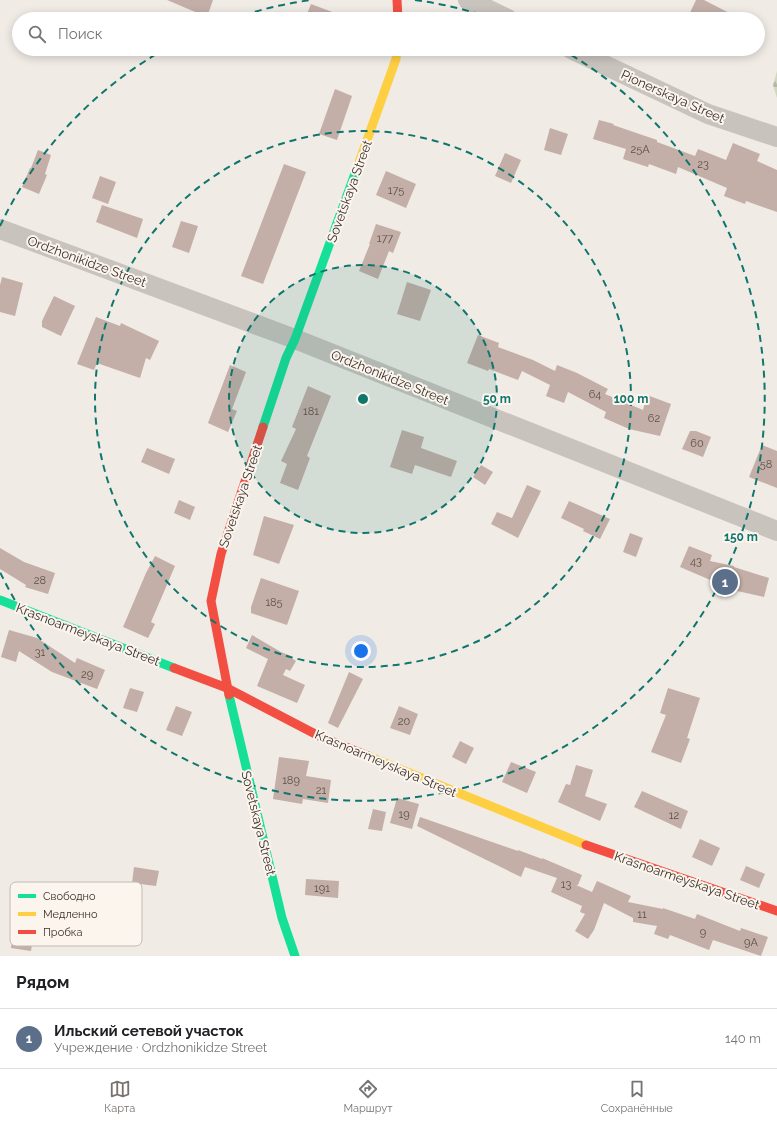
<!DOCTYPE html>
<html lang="ru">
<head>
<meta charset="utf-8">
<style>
  body { margin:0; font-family:Raleway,sans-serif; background:#f6f6f6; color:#202124 }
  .you { position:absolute; left:361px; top:651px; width:14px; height:14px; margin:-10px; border:3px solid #fff; border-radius:50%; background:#1a73e8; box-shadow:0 0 0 6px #1a73e833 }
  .badge { display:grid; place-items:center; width:26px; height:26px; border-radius:50%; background:#7a716c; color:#fff; font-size:13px; font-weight:700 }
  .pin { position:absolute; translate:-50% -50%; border:2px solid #fff; box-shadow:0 1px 4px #0006 }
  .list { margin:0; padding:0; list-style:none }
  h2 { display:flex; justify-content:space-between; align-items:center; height:52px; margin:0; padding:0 16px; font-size:17px }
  h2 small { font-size:13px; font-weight:400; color:#757577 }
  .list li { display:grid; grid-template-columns:26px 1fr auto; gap:12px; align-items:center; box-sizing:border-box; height:60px; padding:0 16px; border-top:1px solid #e0e0e0 }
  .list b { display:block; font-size:15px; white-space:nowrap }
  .list p { margin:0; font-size:13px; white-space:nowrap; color:#757577 }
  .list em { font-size:13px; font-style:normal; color:#757577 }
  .icon { flex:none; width:22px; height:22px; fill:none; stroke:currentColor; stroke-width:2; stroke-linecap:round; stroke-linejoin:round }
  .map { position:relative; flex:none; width:777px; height:956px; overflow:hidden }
  .search { position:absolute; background:#fff; box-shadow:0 2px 10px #0003; left:12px; right:12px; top:12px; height:44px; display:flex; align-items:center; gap:10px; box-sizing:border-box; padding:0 14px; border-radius:22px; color:#757577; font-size:15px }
  .sheet { height:112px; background:#fff }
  nav { display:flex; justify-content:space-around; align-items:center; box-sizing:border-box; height:56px; border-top:1px solid #e0e0e0; background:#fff; font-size:11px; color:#757577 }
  nav a { display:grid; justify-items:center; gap:2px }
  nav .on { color:#7a716c }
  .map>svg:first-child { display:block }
  .forest { fill:url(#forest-firs) }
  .building { fill:#c3afa7 }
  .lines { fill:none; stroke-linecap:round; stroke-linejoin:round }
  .street { stroke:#c9c3be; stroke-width:20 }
  .fast { stroke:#16e098; stroke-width:9 }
  .slow { stroke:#ffcf43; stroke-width:9 }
  .jam { stroke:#f24e42; stroke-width:9 }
  .ring { fill:none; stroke:#0f766e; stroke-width:2; stroke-dasharray:7 5 }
  .labels { text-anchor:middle; stroke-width:4; stroke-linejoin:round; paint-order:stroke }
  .number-label { font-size:11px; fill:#5d504a }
  .street-label { font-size:13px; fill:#3b302b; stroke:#fbf5ee }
  .key { fill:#fbf5ee; stroke:#c1bab4; stroke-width:1 }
  .key-label { font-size:11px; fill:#3b302b }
  .centre { fill:#0f766e; stroke:#fbf5ee; stroke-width:2 }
  .ring-label { font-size:12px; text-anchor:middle; font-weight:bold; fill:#0f766e; stroke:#fbf5ee; stroke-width:4; stroke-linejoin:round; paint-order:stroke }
</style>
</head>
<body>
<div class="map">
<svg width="777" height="956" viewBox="0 0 777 956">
  <defs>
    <pattern id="forest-firs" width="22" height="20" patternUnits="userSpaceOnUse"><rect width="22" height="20" fill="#d1d6bf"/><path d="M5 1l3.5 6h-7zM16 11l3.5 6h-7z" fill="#b4b8a4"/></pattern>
  </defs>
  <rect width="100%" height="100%" fill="#f0ebe5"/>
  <polygon class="forest" points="777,71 777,98 773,85"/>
  <g class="building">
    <polygon points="167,0 213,0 207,17"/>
    <polygon points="696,0 704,0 741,19 687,19"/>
    <polygon points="311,4 348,18 348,19 305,19"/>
    <polygon points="335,89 352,96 337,140 319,134"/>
    <polygon points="599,120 614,124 613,125 657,140 657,142 695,156 698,149 726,160 733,143 760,154 757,161 777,170 777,212 746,201 745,204 724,196 727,188 678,167 676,174 649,164 648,167 623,159 626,149 593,139"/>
    <polygon points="550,128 568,134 561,155 544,150"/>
    <polygon points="38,150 51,155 45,174 47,175 39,194 22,187 30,168 31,168"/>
    <polygon points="505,153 521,160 511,183 495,176"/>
    <polygon points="284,164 306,172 263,284 241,276"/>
    <polygon points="386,171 416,184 406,208 376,195"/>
    <polygon points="100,176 116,182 108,204 92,198"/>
    <polygon points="102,205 143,219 137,238 96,222"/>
    <polygon points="181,221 198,226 189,253 172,247"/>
    <polygon points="376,224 401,232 393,253 389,251 378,279 359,271 370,244 369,244"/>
    <polygon points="2,277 23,283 15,316 0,312 0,285"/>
    <polygon points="407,282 431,290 420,321 397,314"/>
    <polygon points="54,296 75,306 61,336 42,327 42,321"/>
    <polygon points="96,317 120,326 121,323 159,341 150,360 146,358 140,378 97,363 94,370 77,364"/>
    <polygon points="478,335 499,343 498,347 533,360 555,371 557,365 577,373 608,389 605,394 643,410 647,395 671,404 660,436 629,429 604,418 606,412 568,392 564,403 546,396 550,385 522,371 518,380 489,369 488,371 467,363"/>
    <polygon points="230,365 246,372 232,409 237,411 228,432 208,423"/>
    <polygon points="308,386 331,396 307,456 310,458 298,490 280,483 287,464 281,461 296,429 292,427"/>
    <polygon points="402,430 424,437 421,448 457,461 451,477 415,465 412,474 390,467"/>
    <polygon points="690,431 696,431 711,437 703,457 682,449"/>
    <polygon points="762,445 777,451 777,488 749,477"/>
    <polygon points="147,448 175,459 169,474 141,462"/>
    <polygon points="481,465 493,472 485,485 473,477"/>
    <polygon points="527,485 541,491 518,538 491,524 497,512 512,518"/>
    <polygon points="179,500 195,507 190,520 174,513"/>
    <polygon points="569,501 610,519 600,539 583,531 584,529 561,518"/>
    <polygon points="264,516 294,525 279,564 253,555"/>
    <polygon points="630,533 643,538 636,557 623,552"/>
    <polygon points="689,546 712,555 710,561 734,566 734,567 769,578 764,597 715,586 715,582 680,567"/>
    <polygon points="0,548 24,562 55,573 48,594 25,587 26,585 0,569"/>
    <polygon points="155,556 175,566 151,622 155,624 148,638 123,627 146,573"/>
    <polygon points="261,578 299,591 287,625 251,613 251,607"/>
    <polygon points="9,630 37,638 75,663 77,658 105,670 97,689 52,672 19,651 16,662 1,657"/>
    <polygon points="252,635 281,652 291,656 290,657 296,661 290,671 286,669 283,675 305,685 297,703 257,686 268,659 246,648"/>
    <polygon points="349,672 363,679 338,728 328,723"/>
    <polygon points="130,688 144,692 137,712 123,708"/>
    <polygon points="668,688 700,698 687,738 690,739 681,763 651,752 666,715 660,713"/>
    <polygon points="176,706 192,712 182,736 166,730"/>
    <polygon points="399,706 418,714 410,735 390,728"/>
    <polygon points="460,741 474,748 466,764 452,757"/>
    <polygon points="279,757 309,761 306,776 331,780 328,803 303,799 302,804 273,799"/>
    <polygon points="511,762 536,772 527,793 502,782"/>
    <polygon points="576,765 593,770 585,796 607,804 600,821 558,802 566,784 570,785"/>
    <polygon points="642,791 688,811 681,829 634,807"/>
    <polygon points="397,798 419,804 412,829 390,823"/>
    <polygon points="373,809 386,812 382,831 368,829"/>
    <polygon points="420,817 518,851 518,850 542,859 542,858 582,875 578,885 576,885 592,892 597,881 631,896 628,902 663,909 663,908 695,919 697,914 740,931 741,928 768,937 761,956 713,940 709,950 670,935 668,939 654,934 657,926 633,922 633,918 604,903 594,930 588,939 575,931 585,914 580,912 582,906 551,892 557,878 525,867 521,877 417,826"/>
    <polygon points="700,839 720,848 712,866 692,857"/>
    <polygon points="746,866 765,874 759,888 740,880"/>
    <polygon points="134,867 159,871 156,886 132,883"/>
    <polygon points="306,879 339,881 338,898 305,895"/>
    <polygon points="14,922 35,925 31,951 11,948"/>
  </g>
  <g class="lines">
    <g class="street">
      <polyline points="468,0 508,19"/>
      <polyline points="571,49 708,114 777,137"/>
      <polyline points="0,229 295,339 777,531"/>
    </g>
    <g class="fast">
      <polyline points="263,427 286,358 295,339 357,168"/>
      <polyline points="0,600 174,668"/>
      <polyline points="229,695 282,918 295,956"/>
    </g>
    <g class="slow">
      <polyline points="357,168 396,59 397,49"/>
      <polyline points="368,756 586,845"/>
    </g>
    <g class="jam">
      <polyline points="397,0 398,19"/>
      <polyline points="174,668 227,688 321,737 368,756"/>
      <polyline points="229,695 211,601 221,554 263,427"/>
      <polyline points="586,845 777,911"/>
    </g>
  </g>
  <circle cx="363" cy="399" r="134" fill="#0f766e" fill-opacity=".12"/>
  <g class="ring">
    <circle cx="363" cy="399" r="134"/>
    <circle cx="363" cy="399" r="268"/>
    <path d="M0 226A402 402 0 0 1 165 49M232 19A402 402 0 0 1 311 0M415 0A402 402 0 0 1 494 19M561 49A402 402 0 1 1 0 572"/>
  </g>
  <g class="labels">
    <g class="number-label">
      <text x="640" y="153">25А</text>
      <text x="703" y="168">23</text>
      <text x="396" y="194">175</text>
      <text x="385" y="242">177</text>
      <text x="595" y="398">64</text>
      <text x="311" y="415">181</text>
      <text x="654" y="422">62</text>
      <text x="697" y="447">60</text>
      <text x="766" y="468">58</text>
      <text x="696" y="565">43</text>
      <text x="40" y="584">28</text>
      <text x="274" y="606">185</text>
      <text x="40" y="656">31</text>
      <text x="87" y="678">29</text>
      <text x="404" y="725">20</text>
      <text x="291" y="784">189</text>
      <text x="321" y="794">21</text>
      <text x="404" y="818">19</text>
      <text x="674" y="819">12</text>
      <text x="566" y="888">13</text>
      <text x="322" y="892">191</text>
      <text x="642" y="918">11</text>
      <text x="703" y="936">9</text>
      <text x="751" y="946">9А</text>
    </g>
    <g class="street-label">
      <text transform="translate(673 96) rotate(24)" y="5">Pionerskaya Street</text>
      <text transform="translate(349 191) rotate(-70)" y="5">Sovetskaya Street</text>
      <text transform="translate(87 261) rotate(20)" y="5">Ordzhonikidze Street</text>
      <text transform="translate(390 377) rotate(22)" y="5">Ordzhonikidze Street</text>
      <text transform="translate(240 496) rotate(-71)" y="5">Sovetskaya Street</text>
      <text transform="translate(88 634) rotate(21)" y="5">Krasnoarmeyskaya Street</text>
      <text transform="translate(386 763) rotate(23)" y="5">Krasnoarmeyskaya Street</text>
      <text transform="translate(259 823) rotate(76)" y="5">Sovetskaya Street</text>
      <text transform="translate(687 880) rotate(19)" y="5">Krasnoarmeyskaya Street</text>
    </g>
  </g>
  <rect x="10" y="882" width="132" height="64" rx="6" class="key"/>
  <rect x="18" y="894" width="18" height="4" fill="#16e098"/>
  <rect x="18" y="912" width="18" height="4" fill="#ffcf43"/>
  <rect x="18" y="930" width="18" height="4" fill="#f24e42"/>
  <g class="key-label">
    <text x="43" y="900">Свободно</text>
    <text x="43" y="918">Медленно</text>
    <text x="43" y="936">Пробка</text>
  </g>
  <circle cx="363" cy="399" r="6" class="centre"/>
  <g class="ring-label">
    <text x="497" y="403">50 m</text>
    <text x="631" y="403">100 m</text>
    <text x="741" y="541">150 m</text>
  </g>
</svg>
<div class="you"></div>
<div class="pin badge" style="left:725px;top:582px;background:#5c6f8a">1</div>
<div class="search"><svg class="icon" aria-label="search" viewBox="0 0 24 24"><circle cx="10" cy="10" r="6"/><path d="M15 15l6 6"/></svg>Поиск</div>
</div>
<section class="sheet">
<h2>Рядом<small></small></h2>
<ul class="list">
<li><span class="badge" style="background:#5c6f8a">1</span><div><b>Ильский сетевой участок</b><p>Учреждение · Ordzhonikidze Street</p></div><em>140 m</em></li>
</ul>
</section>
<nav>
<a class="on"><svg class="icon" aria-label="map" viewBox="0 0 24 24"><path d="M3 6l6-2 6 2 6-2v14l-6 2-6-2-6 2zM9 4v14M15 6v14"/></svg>Карта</a>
<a><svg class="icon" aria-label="directions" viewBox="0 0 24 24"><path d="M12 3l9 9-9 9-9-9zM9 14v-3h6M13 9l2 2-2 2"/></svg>Маршрут</a>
<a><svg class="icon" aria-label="saved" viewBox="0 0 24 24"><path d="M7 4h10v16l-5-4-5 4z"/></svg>Сохранённые</a>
</nav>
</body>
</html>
